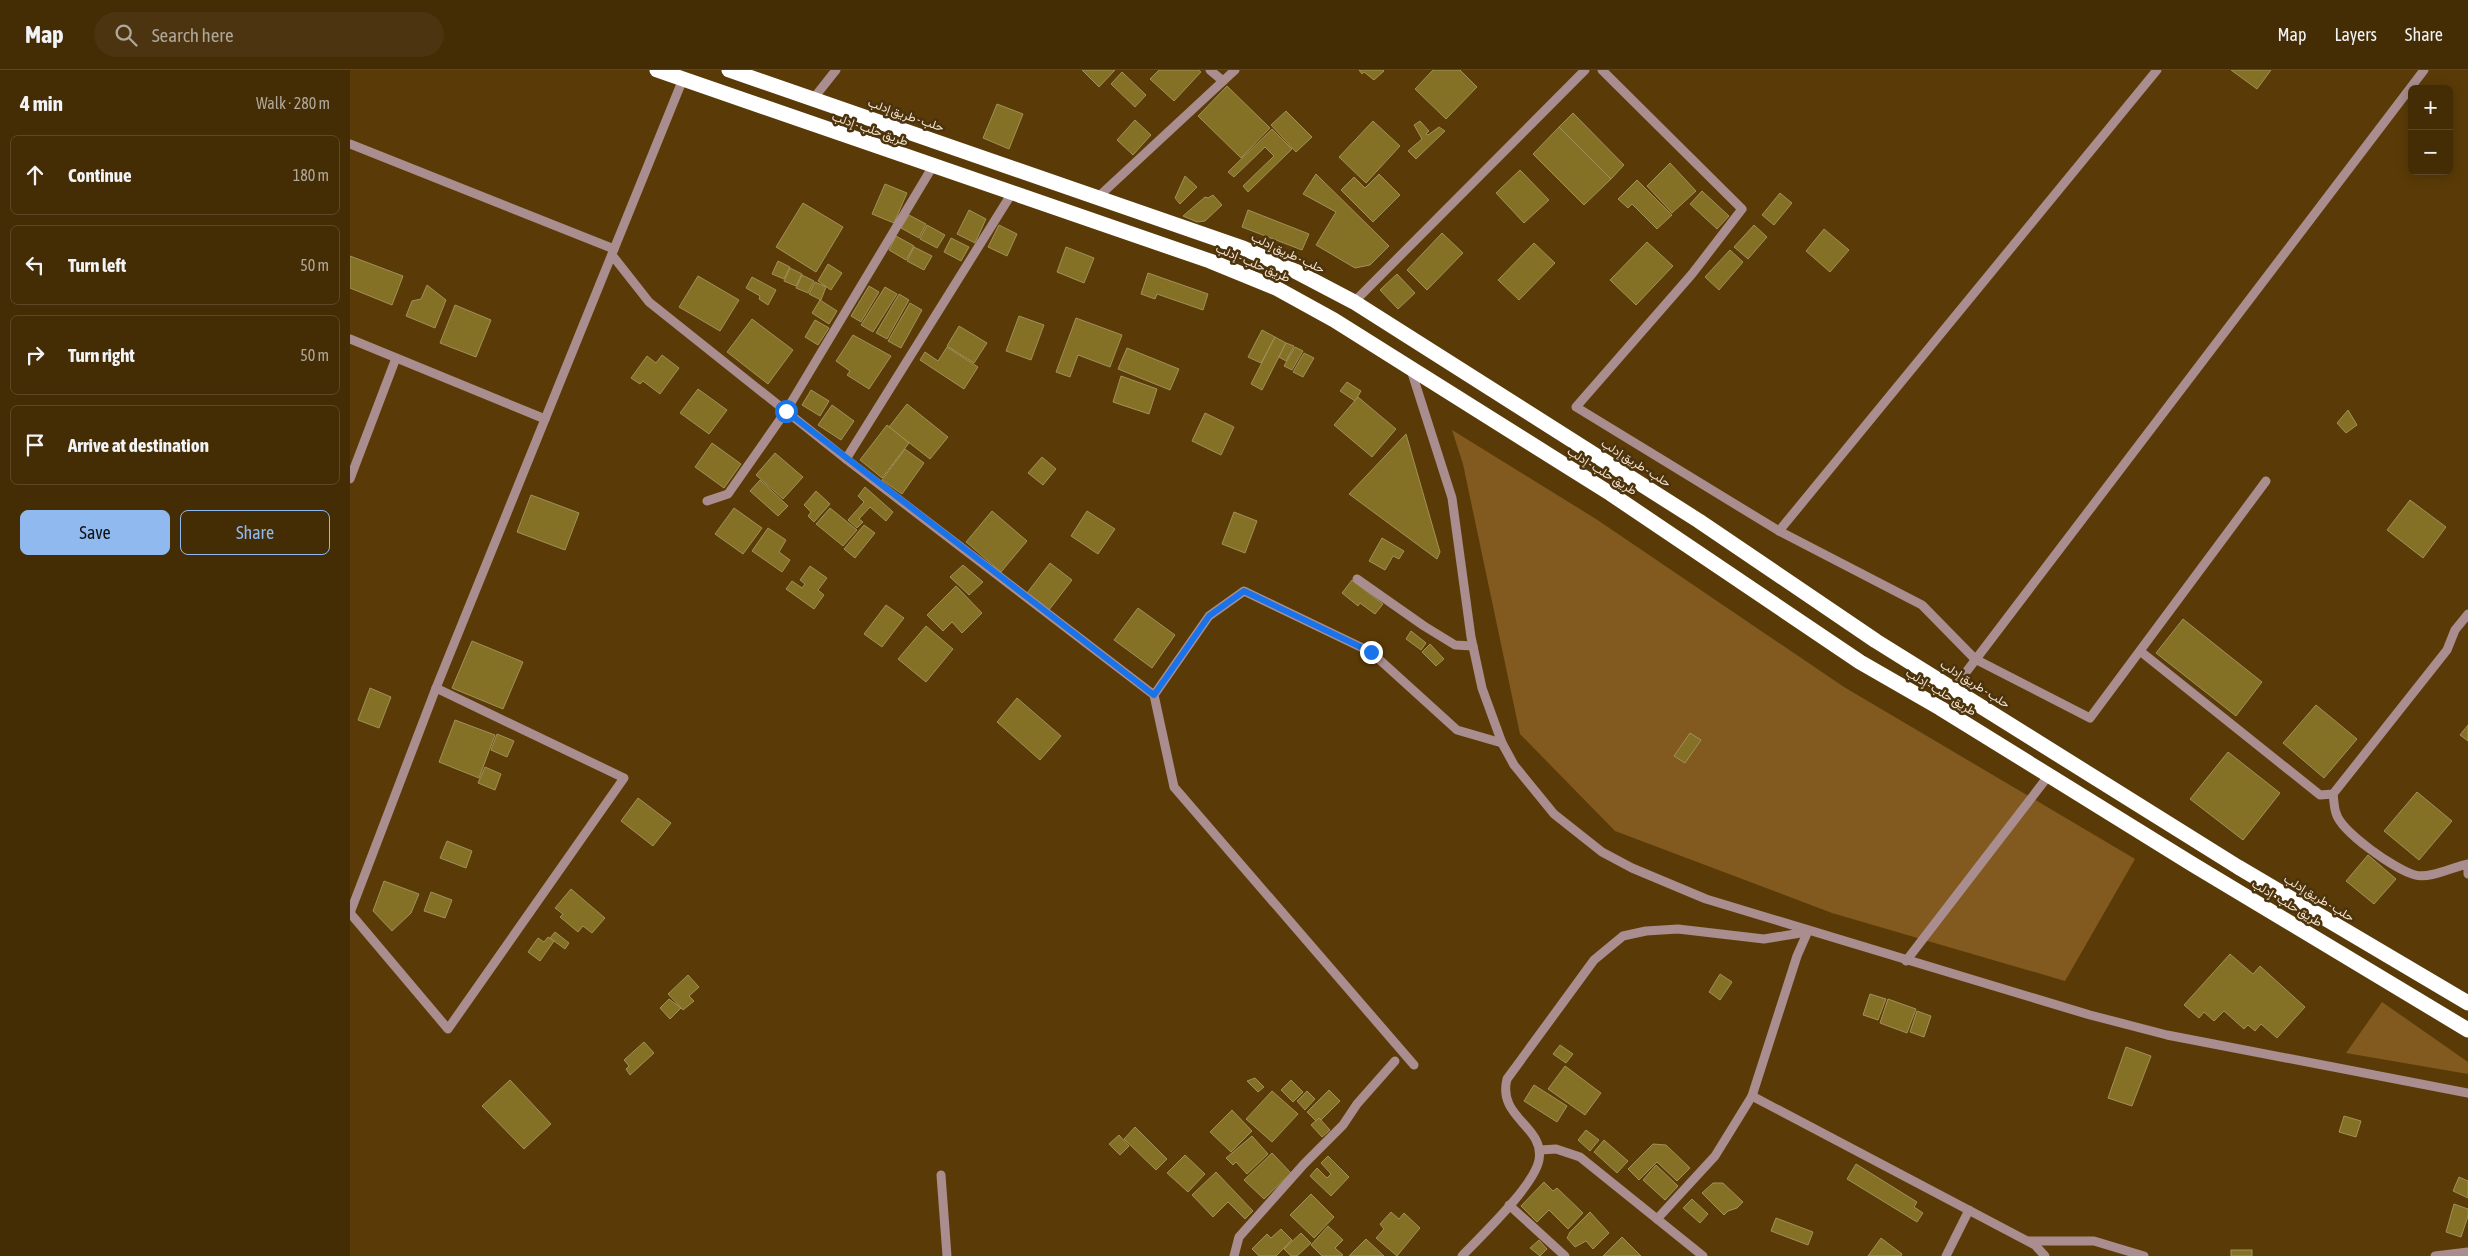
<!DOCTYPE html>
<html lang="en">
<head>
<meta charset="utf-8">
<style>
  body { margin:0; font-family:"Asap Condensed",Vazirmatn,sans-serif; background:#4b340f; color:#f1f3f6 }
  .controls { position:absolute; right:15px; top:15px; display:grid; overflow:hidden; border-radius:8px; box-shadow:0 2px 12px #0003 }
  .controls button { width:45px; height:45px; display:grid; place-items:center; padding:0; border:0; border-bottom:1px solid #5c4827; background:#442c05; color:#f1f3f6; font:25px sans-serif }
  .stop { position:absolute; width:15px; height:15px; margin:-11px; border:4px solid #1a73e8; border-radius:50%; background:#fff }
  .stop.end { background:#1a73e8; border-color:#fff; box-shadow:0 1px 5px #0008 }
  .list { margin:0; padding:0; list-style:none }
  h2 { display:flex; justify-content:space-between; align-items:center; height:65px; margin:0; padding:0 20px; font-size:21px }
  h2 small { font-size:16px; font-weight:400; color:#afa79a }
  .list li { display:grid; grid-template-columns:32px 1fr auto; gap:15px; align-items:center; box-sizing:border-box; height:80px; margin:0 10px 10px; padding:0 10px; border:1px solid #5c4827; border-radius:8px }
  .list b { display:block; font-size:19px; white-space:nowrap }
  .list em { font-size:16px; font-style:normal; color:#afa79a }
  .actions { display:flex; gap:10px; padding:15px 20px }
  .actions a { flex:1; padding:11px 0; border:1px solid #90b9f0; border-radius:8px; text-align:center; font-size:18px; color:#90b9f0 }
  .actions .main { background:#90b9f0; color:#111 }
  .icon { flex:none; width:28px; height:28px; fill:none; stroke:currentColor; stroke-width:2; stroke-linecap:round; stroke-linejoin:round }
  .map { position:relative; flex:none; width:2118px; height:1186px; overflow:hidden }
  header { display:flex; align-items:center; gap:30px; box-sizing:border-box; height:70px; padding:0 25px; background:#442c05; border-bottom:1px solid #5c4827 }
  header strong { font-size:24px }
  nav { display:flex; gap:28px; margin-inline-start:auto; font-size:18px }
  .search { width:350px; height:45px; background:#4b340f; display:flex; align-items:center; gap:12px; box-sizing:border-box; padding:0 18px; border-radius:28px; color:#afa79a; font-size:19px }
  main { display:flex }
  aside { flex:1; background:#442c05 }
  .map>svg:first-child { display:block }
  .green { fill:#825a1f }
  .building { fill:#857126; stroke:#a09059 }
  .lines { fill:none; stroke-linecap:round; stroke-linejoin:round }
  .minor { stroke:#a98d8f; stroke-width:9 }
  .highway { stroke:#fff; stroke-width:15 }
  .route { stroke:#1a73e8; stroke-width:6 }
  .labels { text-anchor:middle; stroke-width:5; stroke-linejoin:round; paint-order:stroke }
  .street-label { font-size:12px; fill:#f5e2ca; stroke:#4b330e }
</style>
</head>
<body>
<header>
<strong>Map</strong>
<div class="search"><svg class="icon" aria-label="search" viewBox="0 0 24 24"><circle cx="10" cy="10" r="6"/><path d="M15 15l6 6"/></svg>Search here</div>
<nav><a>Map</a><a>Layers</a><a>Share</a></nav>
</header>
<main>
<aside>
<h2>4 min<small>Walk · 280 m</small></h2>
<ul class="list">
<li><svg class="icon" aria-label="ahead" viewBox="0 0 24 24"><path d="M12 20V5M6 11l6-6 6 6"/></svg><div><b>Continue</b></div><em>180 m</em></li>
<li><svg class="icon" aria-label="left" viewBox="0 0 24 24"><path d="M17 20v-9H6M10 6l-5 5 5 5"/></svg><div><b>Turn left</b></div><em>50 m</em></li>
<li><svg class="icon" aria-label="right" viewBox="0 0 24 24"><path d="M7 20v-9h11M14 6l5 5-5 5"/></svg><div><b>Turn right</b></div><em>50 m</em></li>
<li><svg class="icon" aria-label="arrive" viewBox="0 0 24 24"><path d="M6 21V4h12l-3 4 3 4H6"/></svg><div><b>Arrive at destination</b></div></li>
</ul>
<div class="actions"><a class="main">Save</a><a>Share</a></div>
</aside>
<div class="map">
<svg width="2118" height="1186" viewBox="0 0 2118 1186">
  <rect width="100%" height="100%" fill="#5a3b07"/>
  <g class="green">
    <polygon points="1102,360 1246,449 1494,617 1785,789 1715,911 1482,843 1265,761 1170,664 1113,394"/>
    <polygon points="2032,932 2118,992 2118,1004 1996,983"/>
  </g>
  <g class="building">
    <polygon points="732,0 765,0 749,17"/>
    <polygon points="809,0 849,0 851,2 824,31 800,9"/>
    <polygon points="1009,0 1033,0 1034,1 1024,10 1014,2 1012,4"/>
    <polygon points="1083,0 1110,0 1127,17 1096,49 1065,19"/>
    <polygon points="1881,0 1921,0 1907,19"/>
    <polygon points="772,2 796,25 785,37 761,14"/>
    <polygon points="877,16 920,58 891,88 848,46"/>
    <polygon points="647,34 673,44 659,79 633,68"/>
    <polygon points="936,41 962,67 946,82 921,55"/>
    <polygon points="1223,43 1274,95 1261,109 1209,57"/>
    <polygon points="785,50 801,65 783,85 767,70"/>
    <polygon points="1023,51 1050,76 1016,113 989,87"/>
    <polygon points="1070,51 1079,61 1076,64 1078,65 1089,57 1095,61 1066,89 1058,81 1072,69 1064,55"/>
    <polygon points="1209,57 1261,109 1234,135 1183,84"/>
    <polygon points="922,59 942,79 898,122 893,116 924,86 915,77 884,107 878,102"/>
    <polygon points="1320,93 1346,121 1322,143 1297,116"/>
    <polygon points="1170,100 1199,130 1174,153 1146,123"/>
    <polygon points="966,104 1039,176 1020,195 1005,198 966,175 986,142 953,124"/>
    <polygon points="1029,104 1050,125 1023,152 991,120 1004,107 1015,118"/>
    <polygon points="835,106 847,117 830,134 825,128"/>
    <polygon points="1287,110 1322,145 1307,159 1282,134 1278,138 1268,129"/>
    <polygon points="535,114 557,123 544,153 522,144"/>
    <polygon points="1352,121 1379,146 1367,159 1340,134"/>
    <polygon points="1430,123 1442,133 1424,155 1412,145"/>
    <polygon points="863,125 872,135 855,151 847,152 833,146 855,127 858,128"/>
    <polygon points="453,133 493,157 466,202 426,177"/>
    <polygon points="619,140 636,149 625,173 607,164"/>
    <polygon points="898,140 959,164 952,180 892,157"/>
    <polygon points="559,145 576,154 569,168 551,158"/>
    <polygon points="577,155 595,165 587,178 570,169"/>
    <polygon points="649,155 667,164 657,186 638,177"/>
    <polygon points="1404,155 1417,167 1398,189 1384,177"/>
    <polygon points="1474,159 1499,180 1480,202 1456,181"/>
    <polygon points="1092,163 1113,183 1077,220 1057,200"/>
    <polygon points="546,166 564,176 556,190 539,180"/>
    <polygon points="601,168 619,177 611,191 594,182"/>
    <polygon points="1297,172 1323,196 1286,235 1260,210"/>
    <polygon points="1184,173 1205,193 1169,230 1148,210"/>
    <polygon points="564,177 582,186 574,200 557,191"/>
    <polygon points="716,177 744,188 734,213 707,202"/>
    <polygon points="1380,180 1393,192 1369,220 1355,207"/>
    <polygon points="0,186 53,206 42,235 0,218"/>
    <polygon points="428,191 440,197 434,209 422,204"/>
    <polygon points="478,194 492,203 481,220 468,211"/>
    <polygon points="440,198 452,204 446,216 434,211"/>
    <polygon points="798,203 858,224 853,240 807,224 805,229 791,224"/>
    <polygon points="1047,204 1065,223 1048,239 1030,220"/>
    <polygon points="452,205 464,211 458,223 446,218"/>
    <polygon points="348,206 389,230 370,261 329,237"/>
    <polygon points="402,207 426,220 418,235 409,229 410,226 396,218"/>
    <polygon points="465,212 476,217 471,230 459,224"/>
    <polygon points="77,215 96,230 85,258 56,246 62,231 71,229"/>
    <polygon points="519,216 529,222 511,252 501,246"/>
    <polygon points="535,217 547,224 523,262 511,255"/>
    <polygon points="549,224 559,230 537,269 526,263"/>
    <polygon points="470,230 487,241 479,254 462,243"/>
    <polygon points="560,233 572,240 551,278 538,271"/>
    <polygon points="105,235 141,250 126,287 90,273"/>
    <polygon points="669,246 694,255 681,290 656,281"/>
    <polygon points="726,248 772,265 760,297 728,285 720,307 706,302"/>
    <polygon points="402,249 443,280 418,314 377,282"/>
    <polygon points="465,250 479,258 468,275 455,267"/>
    <polygon points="609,256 637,273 624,293 597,276"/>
    <polygon points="912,260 925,267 911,293 898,287"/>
    <polygon points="503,265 541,286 519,319 497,305 500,301 486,291"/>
    <polygon points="925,267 936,273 912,320 901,314"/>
    <polygon points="936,273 944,276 936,291 929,287"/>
    <polygon points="597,277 628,297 614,319 570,290 575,282 588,291"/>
    <polygon points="945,277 953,281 942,300 934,296"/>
    <polygon points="777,278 829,299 820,320 768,299"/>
    <polygon points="954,283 964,288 953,307 943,302"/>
    <polygon points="312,285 329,298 310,324 293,311 290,314 281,308 297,286 306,293"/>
    <polygon points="771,306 807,319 799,344 763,332"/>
    <polygon points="997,312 1011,321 1005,331 990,321"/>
    <polygon points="348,319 377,340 359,364 330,343"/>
    <polygon points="461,320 479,331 470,346 452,335"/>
    <polygon points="1008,327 1046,359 1022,387 984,355"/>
    <polygon points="557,334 598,367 580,389 539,357"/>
    <polygon points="482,335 504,351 491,370 468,355"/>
    <polygon points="1998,340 2007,355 1996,363 1987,353"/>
    <polygon points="855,343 884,357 871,385 842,371"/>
    <polygon points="537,355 559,373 532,408 510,390"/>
    <polygon points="1056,364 1090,482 1087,489 999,424"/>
    <polygon points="362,373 391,394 374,418 345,397"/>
    <polygon points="555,379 574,393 552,424 532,410"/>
    <polygon points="425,383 453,407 433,429 406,405"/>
    <polygon points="692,387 706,399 693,415 678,403"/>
    <polygon points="410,410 438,436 428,446 400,421"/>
    <polygon points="515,417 543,442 536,451 520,437 509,449 513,452 507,458 498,450 514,432 508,426"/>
    <polygon points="466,421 480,434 464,452 458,446 461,442 454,435"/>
    <polygon points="181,425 229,443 215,480 167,462"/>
    <polygon points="2060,430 2096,457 2073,488 2037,460"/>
    <polygon points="384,438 412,458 393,484 365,464"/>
    <polygon points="480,438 507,460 493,476 466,454"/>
    <polygon points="642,441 677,471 651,502 616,472"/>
    <polygon points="737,441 765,459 748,484 721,466"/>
    <polygon points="884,442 907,451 895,483 872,474"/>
    <polygon points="514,455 525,463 505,488 494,479"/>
    <polygon points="418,458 436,470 429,482 440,490 432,502 402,481"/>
    <polygon points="1032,468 1054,481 1049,489 1043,486 1035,500 1019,491"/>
    <polygon points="700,493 722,510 699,540 677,523"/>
    <polygon points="613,495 633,512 619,525 600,507"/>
    <polygon points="460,496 477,508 468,520 474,525 464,539 436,519 442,511 452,518 455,514 450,510"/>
    <polygon points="1002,510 1033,534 1025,544 1010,533 1008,536 992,523"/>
    <polygon points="606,516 632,543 612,563 602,552 593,561 577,545"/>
    <polygon points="536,535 554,548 532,577 514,564"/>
    <polygon points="788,538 825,565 802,598 764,570"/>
    <polygon points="1833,549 1912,612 1886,646 1806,583"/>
    <polygon points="576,556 603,579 576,612 548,589"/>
    <polygon points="1061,561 1076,573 1071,580 1056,569"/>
    <polygon points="122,571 173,592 153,639 102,618"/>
    <polygon points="1080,574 1094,589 1086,596 1072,582"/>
    <polygon points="20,618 41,627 29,658 8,650"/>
    <polygon points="667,628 711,666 690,690 647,652"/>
    <polygon points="1966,635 2007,669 1974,708 1933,673"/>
    <polygon points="105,650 145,665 129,708 89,692"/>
    <polygon points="2118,655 2118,671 2110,665"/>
    <polygon points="1340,663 1351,670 1335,693 1324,686"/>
    <polygon points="147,664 164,671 157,687 141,680"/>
    <polygon points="1878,682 1930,723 1893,770 1840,729"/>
    <polygon points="135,697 151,704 145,720 128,713"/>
    <polygon points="2067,722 2102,751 2069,790 2034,761"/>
    <polygon points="288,728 321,753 303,776 271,751"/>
    <polygon points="97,771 122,781 116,798 90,788"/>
    <polygon points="2018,785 2046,809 2024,834 1996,811"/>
    <polygon points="34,811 69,824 61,843 42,861 23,841"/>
    <polygon points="221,819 255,848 242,863 233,856 228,862 210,847 213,844 205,838"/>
    <polygon points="81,822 102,830 95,848 74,841"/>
    <polygon points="205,862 219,873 215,879 200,868"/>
    <polygon points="198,867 204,871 190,891 178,882 188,868 194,872"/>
    <polygon points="1880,884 1903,904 1910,896 1955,937 1927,968 1911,954 1905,961 1898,955 1894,959 1874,941 1864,951 1854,942 1849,948 1834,935"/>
    <polygon points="1370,904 1382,912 1370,930 1359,922"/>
    <polygon points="338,905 349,917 339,926 344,931 333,940 318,924"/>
    <polygon points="1520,924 1536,929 1528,950 1513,945"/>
    <polygon points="319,929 331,938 320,949 310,938"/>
    <polygon points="1538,929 1566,939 1557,963 1530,953"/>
    <polygon points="1567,941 1581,946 1574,967 1560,962"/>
    <polygon points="294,972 304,983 280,1005 276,999 279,996 274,990"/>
    <polygon points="1210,975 1223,984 1216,993 1203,984"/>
    <polygon points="1776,977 1801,986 1782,1036 1758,1028"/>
    <polygon points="1215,996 1251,1023 1235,1045 1198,1019"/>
    <polygon points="905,1008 914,1017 908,1022 897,1011"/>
    <polygon points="160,1010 201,1054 174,1079 132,1036"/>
    <polygon points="941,1010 953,1022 943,1032 931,1020"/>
    <polygon points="1184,1015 1217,1036 1207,1052 1174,1031"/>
    <polygon points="979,1020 990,1031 971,1050 969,1048 966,1051 957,1042"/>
    <polygon points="922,1021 948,1044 922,1072 896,1049"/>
    <polygon points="957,1021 965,1029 955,1040 947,1031"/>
    <polygon points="882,1040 902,1061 881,1082 860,1062"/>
    <polygon points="1994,1046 2011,1051 2006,1067 1989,1062"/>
    <polygon points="969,1048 980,1060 972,1067 961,1055"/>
    <polygon points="785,1057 817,1089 806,1100 774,1069"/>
    <polygon points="1236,1060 1249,1070 1240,1081 1228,1070"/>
    <polygon points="769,1065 779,1076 770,1085 759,1074"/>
    <polygon points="902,1066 918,1084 897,1104 886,1092 883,1095 876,1088"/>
    <polygon points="1254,1070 1278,1091 1267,1103 1244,1082"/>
    <polygon points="1303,1074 1316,1075 1340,1098 1327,1111 1307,1092 1289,1110 1278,1099"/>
    <polygon points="922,1083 941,1103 914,1129 894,1110"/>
    <polygon points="835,1085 855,1104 838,1122 817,1103"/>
    <polygon points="978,1086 999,1107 981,1126 960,1106 967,1098 977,1108 981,1104 971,1093"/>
    <polygon points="1506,1094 1567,1132 1564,1137 1573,1143 1567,1152 1497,1109"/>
    <polygon points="1306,1095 1328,1116 1315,1130 1293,1110"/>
    <polygon points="866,1102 903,1141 895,1149 878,1132 863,1147 842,1125"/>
    <polygon points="2109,1107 2118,1111 2118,1128 2103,1121"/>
    <polygon points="1194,1112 1203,1121 1207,1118 1233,1143 1218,1159 1199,1140 1187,1152 1171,1136"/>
    <polygon points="1363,1113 1373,1113 1393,1132 1387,1138 1378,1141 1374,1145 1352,1123"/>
    <polygon points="961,1124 984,1147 964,1168 940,1145"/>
    <polygon points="1342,1129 1358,1144 1350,1153 1333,1138"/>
    <polygon points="2104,1134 2118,1139 2118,1146 2111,1167 2096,1162"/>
    <polygon points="1041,1142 1049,1149 1054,1143 1070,1158 1047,1186 1026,1168 1034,1159 1030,1154"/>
    <polygon points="1240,1142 1259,1163 1243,1179 1236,1171 1225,1177 1217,1168 1220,1162"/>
    <polygon points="1426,1148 1463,1162 1458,1175 1421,1161"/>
    <polygon points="978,1156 993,1170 985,1178 993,1185 991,1186 972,1186 961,1175"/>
    <polygon points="931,1159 942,1170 926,1186 909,1186 902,1179 917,1164 921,1168"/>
    <polygon points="951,1163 961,1173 947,1186 941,1186 934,1179"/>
    <polygon points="1272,1167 1291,1186 1253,1186"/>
    <polygon points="1531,1168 1552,1184 1551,1186 1518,1186"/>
    <polygon points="1016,1169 1034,1186 999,1186"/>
    <polygon points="1189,1170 1197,1179 1190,1186 1180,1178"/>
    <rect x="1881" y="1180" width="21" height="6"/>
  </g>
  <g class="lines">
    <g class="minor">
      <polyline points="860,0 873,11"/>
      <polyline points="1252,0 1392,139 1342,204 1226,337 1429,461 1572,535 1625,589 1740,648 1916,411"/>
      <polyline points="463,29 486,0"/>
      <polyline points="0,74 264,179"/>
      <polyline points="747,128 885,0"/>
      <polyline points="262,185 299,232 496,389 804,625"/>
      <polyline points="1004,232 1235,0"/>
      <polyline points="0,269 195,349"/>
      <polyline points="1061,300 1102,428 1121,567 1132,618 1152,673 1164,695 1204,744 1252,782 1282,798 1356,829 1740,945 1817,965 2118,1023"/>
      <polyline points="496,389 662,123"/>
      <polyline points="0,409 46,288"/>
      <polyline points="357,431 378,424 436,341 583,96"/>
      <polyline points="1429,461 1807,0"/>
      <polyline points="1007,509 1074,556 1105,575 1123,576"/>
      <polyline points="1790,581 1970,725 1983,724 2097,580 2105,560 2118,544"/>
      <polyline points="1604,618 2074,0"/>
      <path d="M1983,724c1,6 1,14 3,19 5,19 60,57 79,62 15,4 38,-8 53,-11v10"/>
      <polyline points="0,843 86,618 333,9"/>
      <polyline points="0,843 98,959 274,708 86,618"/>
      <polyline points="1556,891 1699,705"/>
      <polyline points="1064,995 824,717 804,625 859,546 894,521 1021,582 1107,660 1152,673"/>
      <polyline points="1402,1026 1685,1175 1695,1186"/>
      <polyline points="1190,1080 1206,1079 1230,1087 1353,1186"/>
      <polyline points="591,1105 597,1186"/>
      <polyline points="1159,1135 1215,1186"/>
      <polyline points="1307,1149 1365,1086 1402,1026 1447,886 1458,861"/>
      <polyline points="1679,1171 1744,1171 1794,1186"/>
      <polyline points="884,1186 889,1167 954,1094 993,1055 1007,1034 1045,991"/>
      <path d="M1112,1186c19,-20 72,-70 77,-96 6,-34 -42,-42 -32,-81l87,-119 29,-24 23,-5 32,-2 86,10 43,-7"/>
      <polyline points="1596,1186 1619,1140"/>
      <polyline points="2085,1186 2118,1182"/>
    </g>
    <g class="highway">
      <polyline points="307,0 860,191 926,218 984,250 1261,424 1510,592 1590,638 1842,794 2118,960"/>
      <polyline points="379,0 893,178 945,201 1004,232 1349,451 1526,571 1888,797 2118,933"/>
    </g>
  </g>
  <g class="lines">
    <polyline class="route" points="436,341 804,625 859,546 894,521 1021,582"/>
  </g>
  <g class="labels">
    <g class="street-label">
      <text transform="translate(556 45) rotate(19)" y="4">حلب - طريق إدلب</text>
      <text transform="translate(520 59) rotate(19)" y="4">طريق حلب - إدلب</text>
      <text transform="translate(938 183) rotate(25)" y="4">حلب - طريق إدلب</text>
      <text transform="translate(903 193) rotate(23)" y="4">طريق حلب - إدلب</text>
      <text transform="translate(1286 393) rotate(32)" y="4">حلب - طريق إدلب</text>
      <text transform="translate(1252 401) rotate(32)" y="4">طريق حلب - إدلب</text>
      <text transform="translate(1625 614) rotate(32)" y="4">حلب - طريق إدلب</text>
      <text transform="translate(1591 622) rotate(31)" y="4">طريق حلب - إدلب</text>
      <text transform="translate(1969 828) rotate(31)" y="4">حلب - طريق إدلب</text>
      <text transform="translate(1937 833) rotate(31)" y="4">طريق حلب - إدلب</text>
    </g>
  </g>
</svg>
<div class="controls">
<button>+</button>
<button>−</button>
</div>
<div class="stop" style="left:436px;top:341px"></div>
<div class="stop end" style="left:1021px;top:582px"></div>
</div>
</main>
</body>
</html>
